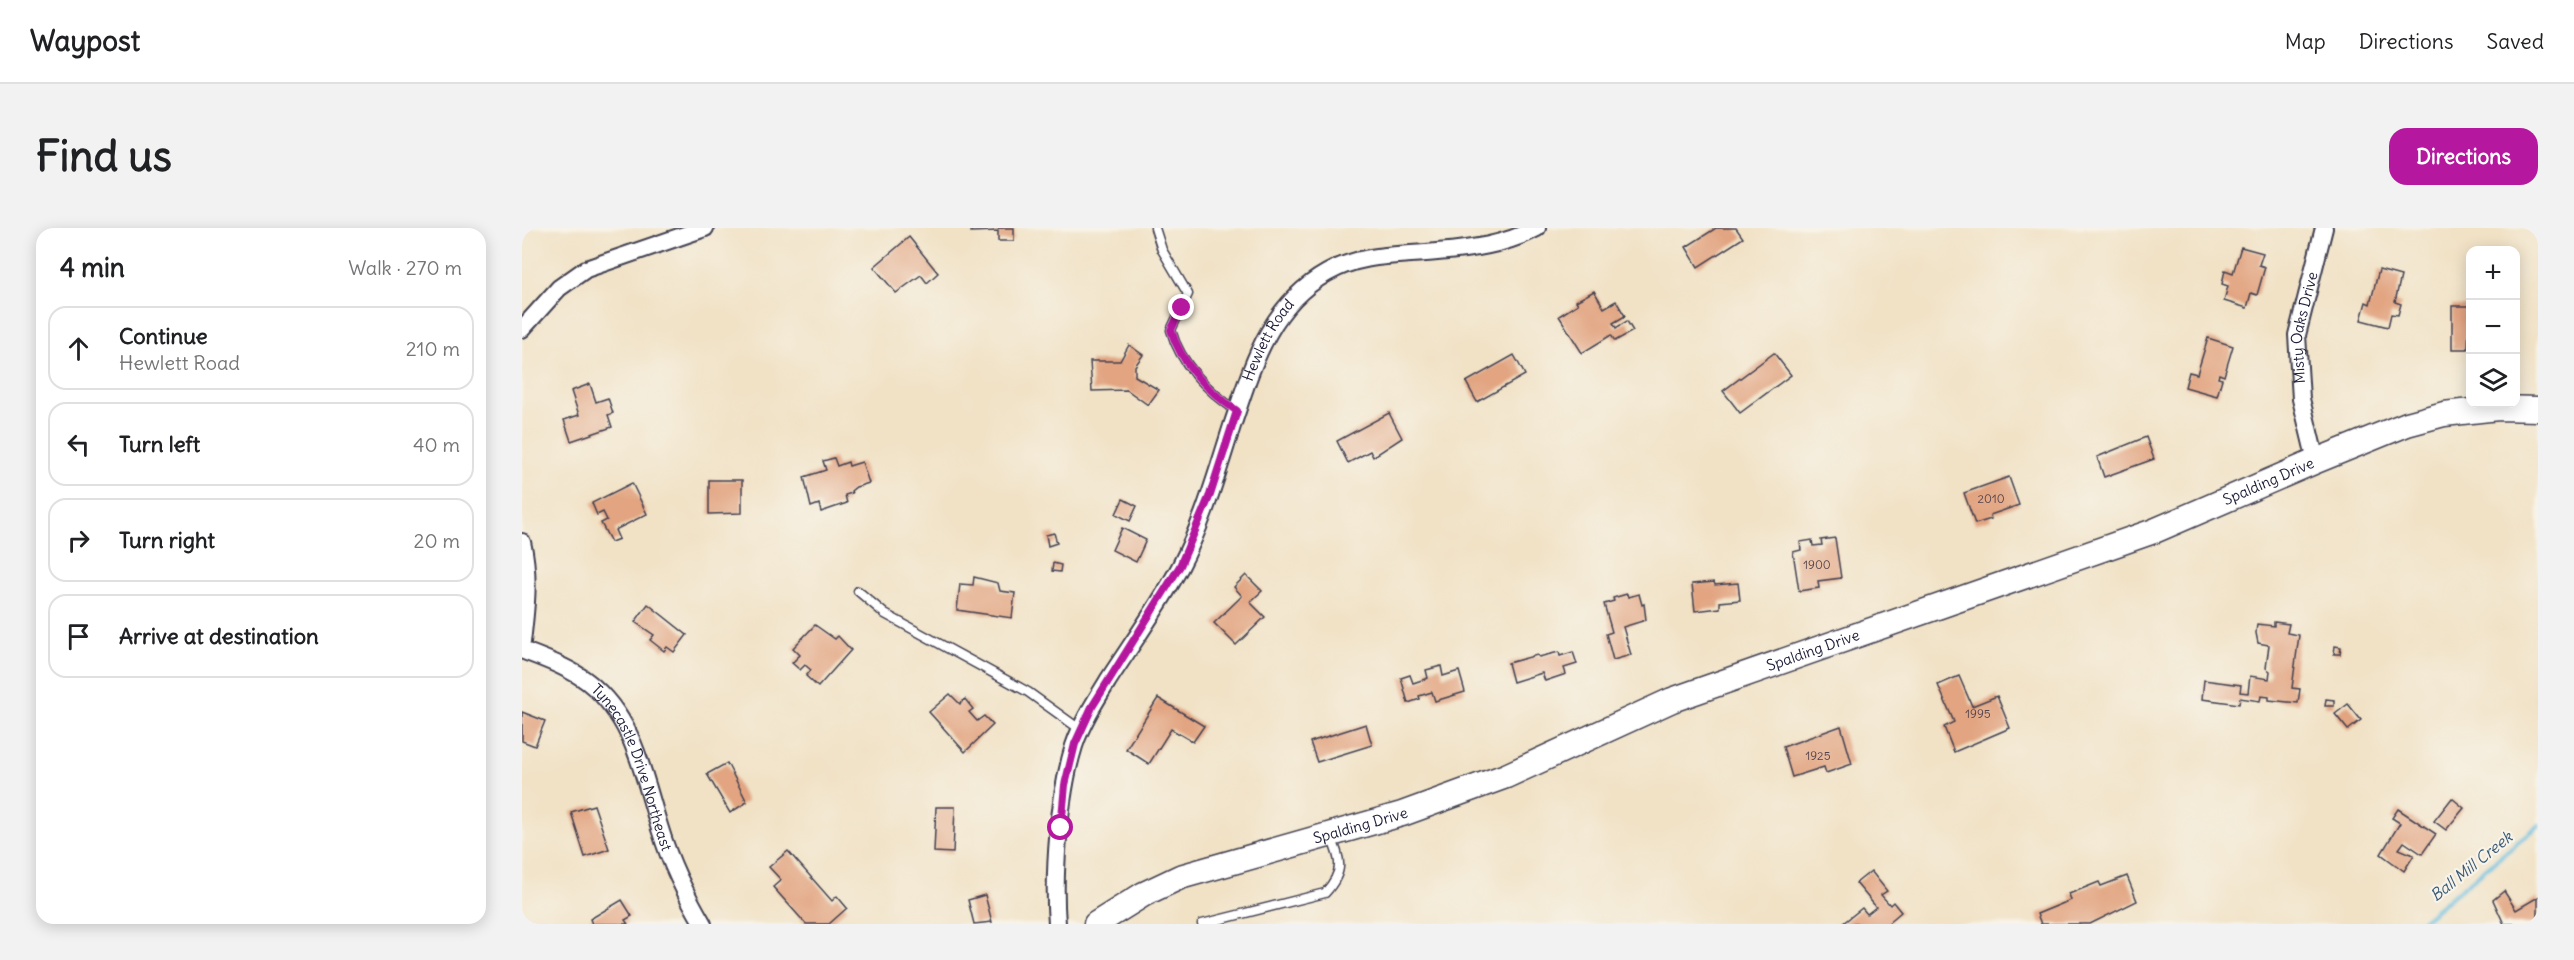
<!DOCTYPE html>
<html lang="en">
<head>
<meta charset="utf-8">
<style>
  body { margin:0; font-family:Delius,sans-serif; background:#f2f2f2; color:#202124 }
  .controls { position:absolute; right:18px; top:18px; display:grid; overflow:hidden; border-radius:12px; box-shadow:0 3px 15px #0003 }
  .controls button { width:54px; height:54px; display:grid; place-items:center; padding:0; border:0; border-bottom:2px solid #e0e0e0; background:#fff; color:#202124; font:30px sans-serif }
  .stop { position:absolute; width:18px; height:18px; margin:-14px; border:4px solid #b5179e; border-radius:50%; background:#fff }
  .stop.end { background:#b5179e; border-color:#fff; box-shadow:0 2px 6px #0008 }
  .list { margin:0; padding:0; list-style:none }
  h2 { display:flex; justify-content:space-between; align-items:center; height:78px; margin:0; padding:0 24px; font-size:26px }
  h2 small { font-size:20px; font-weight:400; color:#757577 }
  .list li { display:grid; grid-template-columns:39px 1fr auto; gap:18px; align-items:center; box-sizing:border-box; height:84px; margin:0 12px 12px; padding:0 12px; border:2px solid #e0e0e0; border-radius:18px }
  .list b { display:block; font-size:22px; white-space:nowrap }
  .list p { margin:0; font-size:20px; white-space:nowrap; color:#757577 }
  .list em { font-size:20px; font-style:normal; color:#757577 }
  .icon { flex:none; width:33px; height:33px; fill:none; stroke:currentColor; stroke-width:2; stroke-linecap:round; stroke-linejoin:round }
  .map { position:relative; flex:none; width:2016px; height:696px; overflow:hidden; border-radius:18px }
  header { display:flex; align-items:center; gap:36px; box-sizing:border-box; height:84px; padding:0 30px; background:#fff; border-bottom:2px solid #e0e0e0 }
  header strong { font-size:28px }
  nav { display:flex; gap:33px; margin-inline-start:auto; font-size:21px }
  .intro { display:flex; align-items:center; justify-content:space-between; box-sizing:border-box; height:144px; padding:0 36px }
  h1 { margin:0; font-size:42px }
  .button { padding:15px 27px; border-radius:18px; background:#b5179e; color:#fff; font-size:21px; font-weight:700 }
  main { display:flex; gap:36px; padding:0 36px }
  aside { flex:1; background:#fff; border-radius:18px; box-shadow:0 3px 15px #0003 }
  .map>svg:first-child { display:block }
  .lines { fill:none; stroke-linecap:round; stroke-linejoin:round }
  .stream { stroke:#60bcde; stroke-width:4.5 }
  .building { fill:#e2a481 }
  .lane-casing { stroke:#413f50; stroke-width:11 }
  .street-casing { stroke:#413f50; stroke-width:20 }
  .secondary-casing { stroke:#413f50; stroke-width:27 }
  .lane { stroke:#fff; stroke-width:8 }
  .street { stroke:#fff; stroke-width:16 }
  .secondary { stroke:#fff; stroke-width:24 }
  .route { stroke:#b5179e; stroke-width:8 }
  .labels { text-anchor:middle; stroke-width:4.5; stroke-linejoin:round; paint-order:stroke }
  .number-label { font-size:12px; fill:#52424c }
  .street-label { font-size:15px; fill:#22223b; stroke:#f7f3e8 }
  .water-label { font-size:16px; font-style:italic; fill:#385874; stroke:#f7f3e8 }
</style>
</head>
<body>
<header>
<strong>Waypost</strong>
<nav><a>Map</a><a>Directions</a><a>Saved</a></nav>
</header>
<div class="intro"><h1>Find us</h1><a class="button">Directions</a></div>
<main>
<aside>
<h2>4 min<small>Walk · 270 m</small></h2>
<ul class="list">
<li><svg class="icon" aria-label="ahead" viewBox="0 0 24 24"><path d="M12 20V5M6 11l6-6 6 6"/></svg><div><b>Continue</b><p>Hewlett Road</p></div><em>210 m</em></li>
<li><svg class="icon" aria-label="left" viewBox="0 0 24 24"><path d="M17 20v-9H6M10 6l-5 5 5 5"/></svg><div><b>Turn left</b></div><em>40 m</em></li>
<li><svg class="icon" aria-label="right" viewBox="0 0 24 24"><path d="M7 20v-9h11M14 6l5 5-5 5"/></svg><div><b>Turn right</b></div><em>20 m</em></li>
<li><svg class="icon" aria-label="arrive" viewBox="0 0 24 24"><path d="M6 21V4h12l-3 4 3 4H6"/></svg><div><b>Arrive at destination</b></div></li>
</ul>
</aside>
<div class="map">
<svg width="2016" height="696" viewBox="0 0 2016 696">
  <rect width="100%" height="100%" fill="#f7f3e8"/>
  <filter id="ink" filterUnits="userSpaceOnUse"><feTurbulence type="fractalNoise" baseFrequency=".0167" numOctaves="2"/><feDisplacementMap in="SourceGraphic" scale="12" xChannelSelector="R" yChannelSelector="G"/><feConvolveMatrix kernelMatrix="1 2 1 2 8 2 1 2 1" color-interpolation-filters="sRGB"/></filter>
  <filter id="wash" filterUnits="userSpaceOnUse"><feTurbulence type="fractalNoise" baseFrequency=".008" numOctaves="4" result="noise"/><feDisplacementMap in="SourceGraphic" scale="24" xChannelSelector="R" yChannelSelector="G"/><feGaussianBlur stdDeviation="1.35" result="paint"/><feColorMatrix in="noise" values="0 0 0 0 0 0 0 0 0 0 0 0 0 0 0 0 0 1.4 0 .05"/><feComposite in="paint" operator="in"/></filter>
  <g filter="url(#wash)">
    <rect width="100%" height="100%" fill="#f1e2c6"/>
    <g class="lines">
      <polyline class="stream" points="1896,696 2016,598"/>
    </g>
    <g id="blocks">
      <g class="building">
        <polygon points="449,0 492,0 492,13 476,13 476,3 449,4"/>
        <polygon points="1194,0 1214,0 1221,10 1176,39 1164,19"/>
        <polygon points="387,9 416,45 405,55 399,47 374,65 352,39"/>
        <polygon points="1719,19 1741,25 1737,37 1743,39 1735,67 1729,65 1725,80 1702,73 1706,58 1700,56 1703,42 1711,45"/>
        <polygon points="1857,42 1879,48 1873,74 1879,76 1876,87 1869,86 1866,99 1839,92 1844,74 1848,76"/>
        <polygon points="1072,63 1082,80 1094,73 1103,88 1091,95 1094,100 1105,93 1111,103 1093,113 1089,107 1060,125 1037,88 1056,76 1054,73"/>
        <polygon points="1930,78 1948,78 1946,121 1930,121"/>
        <polygon points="1686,110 1711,118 1702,148 1697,146 1696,150 1700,151 1695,168 1663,159 1667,144 1675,146"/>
        <polygon points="607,117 621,127 613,138 613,148 637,162 626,177 605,162 570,163 568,133 598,133"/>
        <polygon points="1252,125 1269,147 1218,185 1201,163"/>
        <polygon points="992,127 1003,147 955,174 944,154"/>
        <polygon points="68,156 74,174 86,170 91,185 86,187 90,199 49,213 42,192 57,187 49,163"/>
        <polygon points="867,185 880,210 851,229 848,223 826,235 815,213"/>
        <polygon points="1624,209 1632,231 1582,249 1575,229"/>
        <polygon points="312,230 315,238 326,234 327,238 340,234 347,255 334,259 329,263 330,265 323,267 325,275 299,284 297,276 289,279 282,249 304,242 301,233"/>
        <polygon points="1487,249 1497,277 1468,287 1469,291 1453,296 1442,265"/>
        <polygon points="187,252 220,252 220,285 187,286"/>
        <polygon points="110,255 125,286 93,302 97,311 89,314 79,295 85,292 81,284 75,287 70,275"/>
        <polygon points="601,271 615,278 608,293 594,286"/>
        <polygon points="600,300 624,312 614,334 590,322"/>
        <polygon points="532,305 535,315 526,318 524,307"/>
        <polygon points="1313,310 1319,350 1296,353 1297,360 1277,363 1271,324 1279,322 1278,314 1290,312 1291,318 1300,317 1299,312"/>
        <polygon points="531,335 539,337 538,344 530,343"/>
        <polygon points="724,347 740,363 728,374 743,389 714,417 692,395 720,368 712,359"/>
        <polygon points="452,349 476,355 478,363 493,365 490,390 435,382 438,356 451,357"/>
        <polygon points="1192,354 1193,357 1216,355 1218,372 1198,374 1198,380 1173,383 1170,356"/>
        <polygon points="1105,366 1106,369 1117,366 1120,377 1122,376 1124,392 1101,399 1109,427 1091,432 1084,406 1090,404 1082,376 1092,373 1091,370"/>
        <polygon points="126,376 165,407 152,424 145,419 142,423 128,412 132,407 113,394"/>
        <polygon points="1752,394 1767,396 1765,405 1777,407 1770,460 1778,461 1776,475 1747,472 1747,469 1739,468 1738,473 1718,470 1717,476 1680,471 1682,452 1719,457 1718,464 1726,465 1728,448 1747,451 1748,443 1744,440 1747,417 1736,415 1734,405 1735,396 1752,398"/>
        <polygon points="293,397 313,411 316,408 329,422 296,459 284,448 289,442 283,437 278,442 270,435 278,427 271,420"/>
        <polygon points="1813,418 1819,419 1818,426 1812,426"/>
        <polygon points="1037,424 1038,428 1051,424 1055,436 1042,440 1044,446 1023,453 1020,445 991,454 986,435 1015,427 1017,429"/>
        <polygon points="919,438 921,448 937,443 943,464 913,473 910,464 897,468 898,471 886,475 879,450 888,447 891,455 906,450 904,442"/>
        <polygon points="1437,448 1450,478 1475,468 1488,500 1432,524 1422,499 1432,494 1416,457"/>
        <polygon points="428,466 438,476 443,471 451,481 447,484 455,493 462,488 471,497 443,524 407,484"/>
        <polygon points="636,470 682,498 671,514 649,501 627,536 604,521"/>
        <polygon points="1804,471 1812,472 1812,478 1803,478"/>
        <polygon points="1826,476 1839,492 1826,502 1813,486"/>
        <polygon points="0,484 23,493 13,518 0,513"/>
        <polygon points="844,496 850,517 795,534 788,514"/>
        <polygon points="1319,498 1330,536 1304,545 1302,539 1270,549 1261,519"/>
        <polygon points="205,535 225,574 208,585 185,546"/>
        <polygon points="1930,570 1942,580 1924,602 1912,593"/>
        <polygon points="72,577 87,621 63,629 49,584"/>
        <polygon points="414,579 433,579 431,625 412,624"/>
        <polygon points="1876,581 1914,606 1900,626 1882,614 1877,621 1892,627 1882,643 1859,626 1878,595 1870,590"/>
        <polygon points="266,623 310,673 315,668 325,680 307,696 284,696 251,659 259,652 247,639"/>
        <polygon points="1349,643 1365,663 1359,667 1368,677 1371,674 1379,684 1365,696 1320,696 1340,680 1345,686 1354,679 1334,655"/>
        <polygon points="1605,648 1615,673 1568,696 1519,696 1515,686 1549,672 1547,666 1577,654 1579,658"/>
        <polygon points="1982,663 1994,682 2016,669 2016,696 1982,696 1971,672"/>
        <polygon points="463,667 470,694 452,696 446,672"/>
        <polygon points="100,672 110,688 103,692 106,696 70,696 68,691"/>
      </g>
    </g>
  </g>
  <g filter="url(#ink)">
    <use href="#blocks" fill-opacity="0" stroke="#413f50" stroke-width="1.5"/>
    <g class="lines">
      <defs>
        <g id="lane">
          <path d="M633,0l7,22 26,44 -17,36c9,34 38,62 66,81"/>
          <polyline points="336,363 363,386 506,464 559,502"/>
          <path d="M680,696l123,-31c20,-22 16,-33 5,-58"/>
        </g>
        <g id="street">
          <polyline points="0,101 37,60 64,41 183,0"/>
          <path id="s1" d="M1794,233l-15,-62 -4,-64 27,-107"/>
          <path d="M0,314c8,34 4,66 0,100"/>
          <path id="s2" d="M0,422c22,9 47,17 66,32 48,38 55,95 73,150 10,33 25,63 42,92"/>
          <path id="s3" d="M535,696c-4,-51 2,-130 17,-178 8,-24 22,-46 35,-67 24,-37 50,-73 71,-112 23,-44 37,-94 52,-141 20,-59 36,-120 95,-153 35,-20 71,-17 110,-21 34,-3 68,-7 100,-24"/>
        </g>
        <g id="secondary">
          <path id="s4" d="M574,696l48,-30 36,-17 222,-63 104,-38 166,-76 482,-169 162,-70 91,-37 37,-10 54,-6 40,1"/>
        </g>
      </defs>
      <use href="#lane" class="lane-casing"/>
      <use href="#street" class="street-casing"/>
      <use href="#secondary" class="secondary-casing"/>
      <use href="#lane" class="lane"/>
      <use href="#street" class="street"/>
      <use href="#secondary" class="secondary"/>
    </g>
  </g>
  <g class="lines" filter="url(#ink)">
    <path class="route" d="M539,600l4,-43 10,-41 17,-37 88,-141 30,-71 27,-84c-28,-19 -56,-47 -66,-81l11,-22"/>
  </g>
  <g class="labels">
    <g class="number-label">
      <text x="1469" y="275">2010</text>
      <text x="1295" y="341">1900</text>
      <text x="1456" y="490">1995</text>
      <text x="1296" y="532">1925</text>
    </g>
    <g class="street-label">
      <text dy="5" stroke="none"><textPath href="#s1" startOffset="136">Misty Oaks Drive</textPath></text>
      <text dy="5" stroke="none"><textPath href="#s3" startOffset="632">Hewlett Road</textPath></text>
      <text dy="5" stroke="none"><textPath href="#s4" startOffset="1256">Spalding Drive</textPath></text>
      <text dy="5" stroke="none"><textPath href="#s4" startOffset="770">Spalding Drive</textPath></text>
      <text dy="5" stroke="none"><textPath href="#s2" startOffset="172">Tynecastle Drive Northeast</textPath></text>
      <text dy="5" stroke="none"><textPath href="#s4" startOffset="284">Spalding Drive</textPath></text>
    </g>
    <g class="water-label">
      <text transform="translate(1949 638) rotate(-39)" y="6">Ball Mill Creek</text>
    </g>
  </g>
</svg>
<div class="controls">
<button>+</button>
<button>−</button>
<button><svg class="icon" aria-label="layers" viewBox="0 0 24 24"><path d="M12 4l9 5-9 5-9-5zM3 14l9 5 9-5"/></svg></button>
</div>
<div class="stop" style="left:539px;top:600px"></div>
<div class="stop end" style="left:660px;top:80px"></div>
</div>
</main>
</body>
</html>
